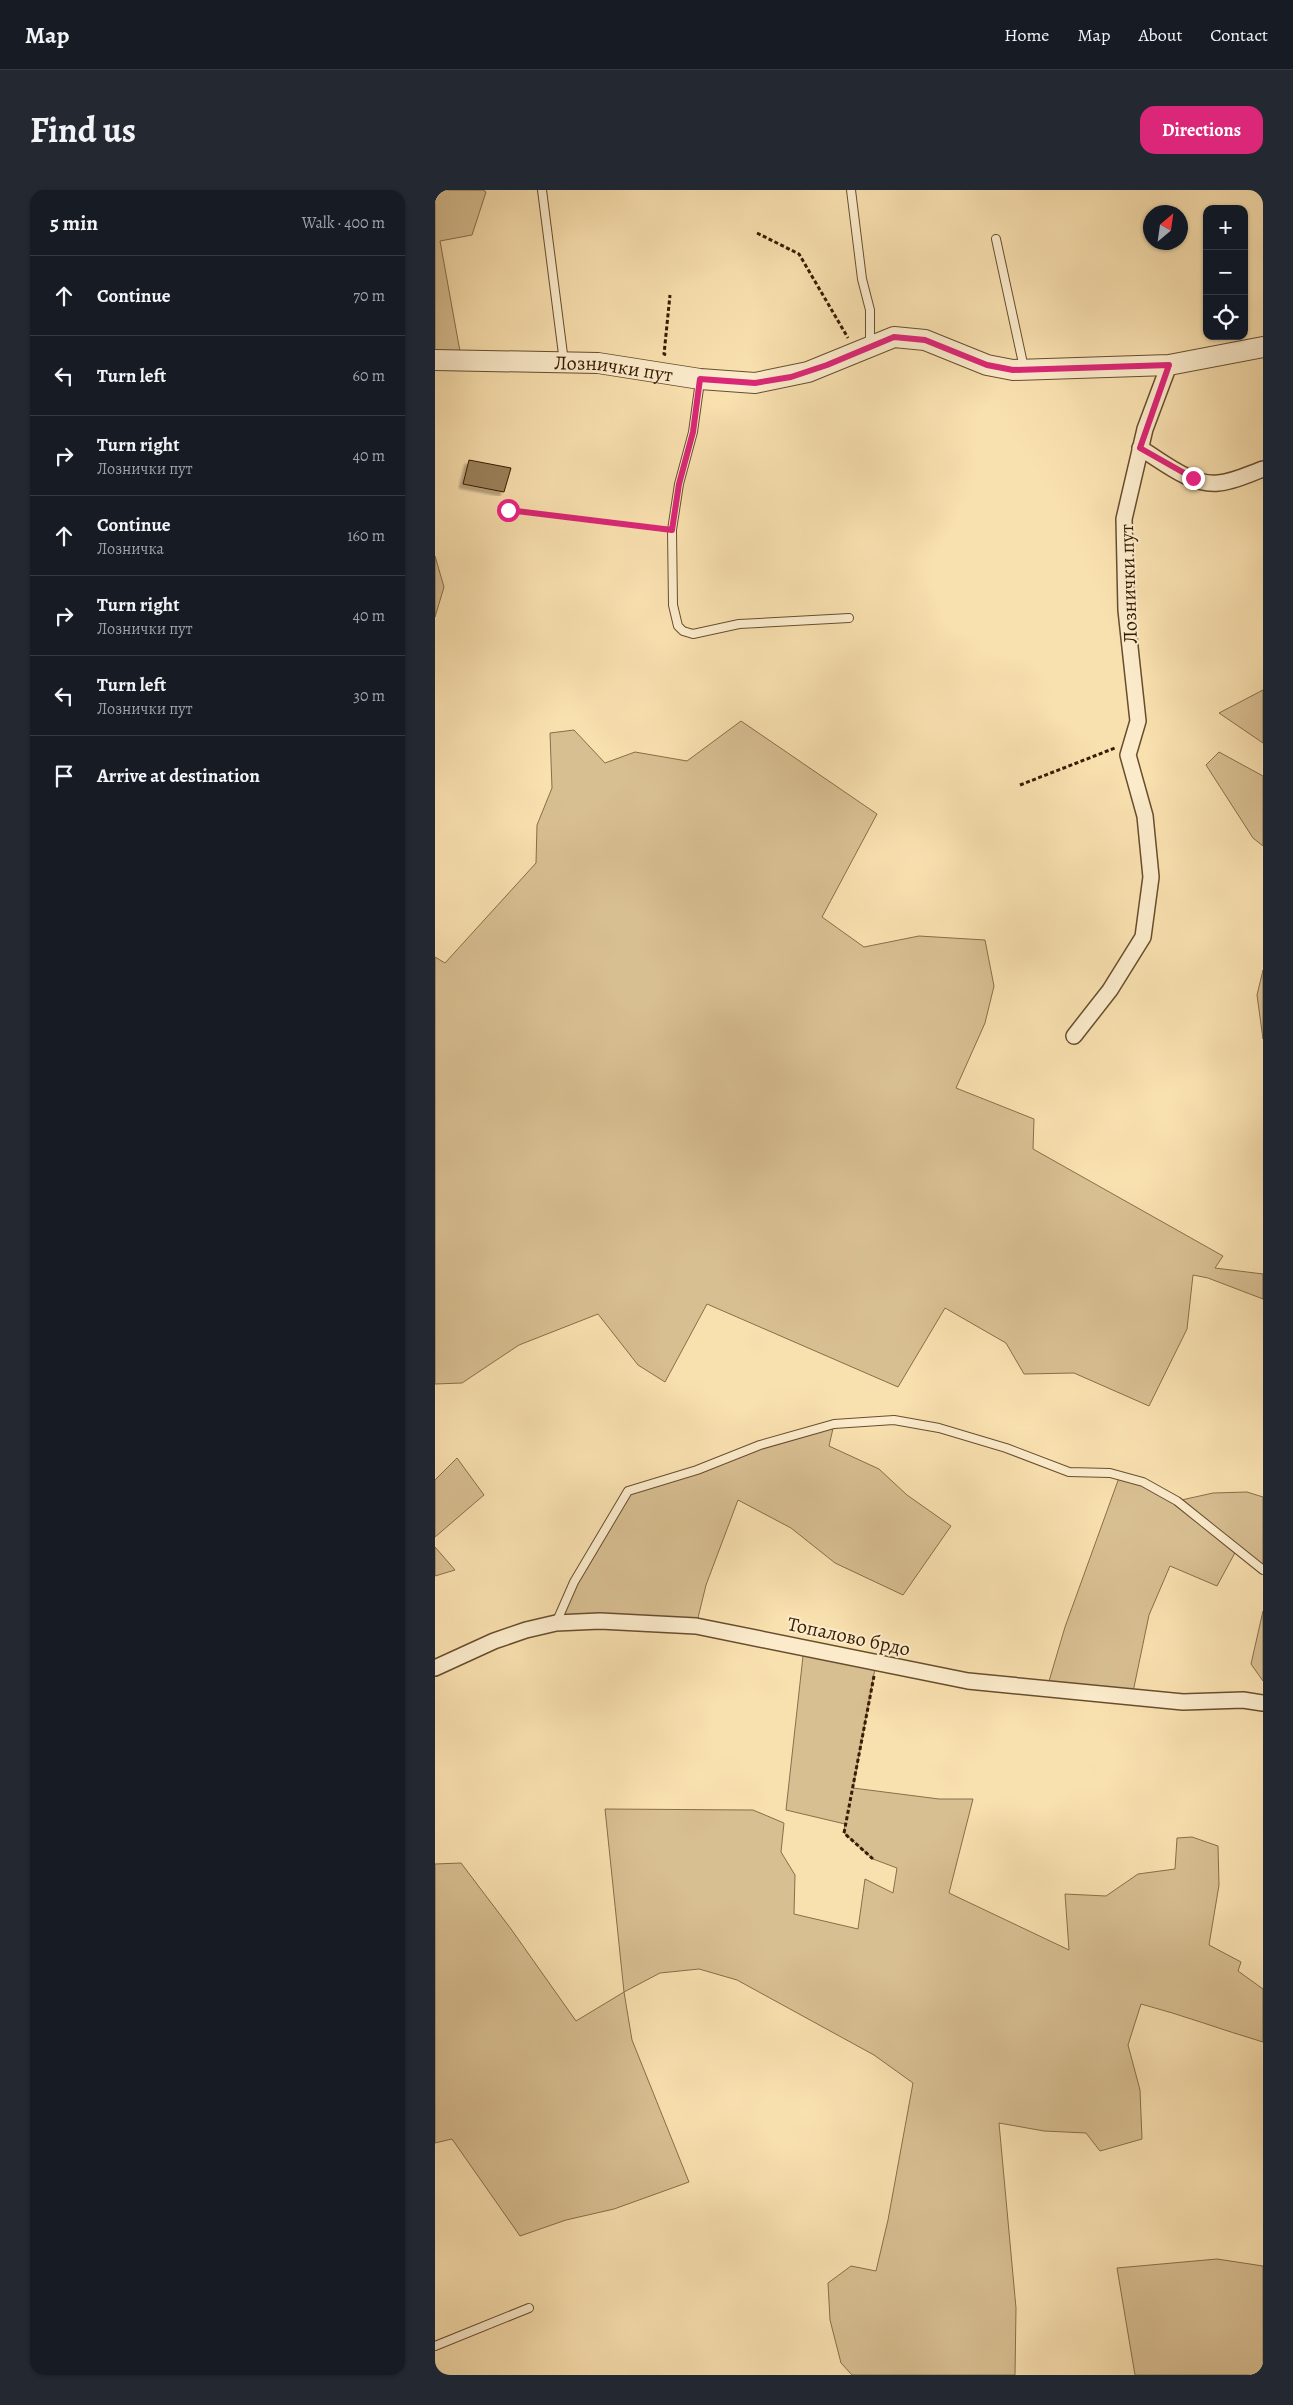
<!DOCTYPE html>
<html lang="en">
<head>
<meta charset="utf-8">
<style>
  body { margin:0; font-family:Alegreya,serif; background:#242831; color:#f1f3f6 }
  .controls { position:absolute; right:15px; top:15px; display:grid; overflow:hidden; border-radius:10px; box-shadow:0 1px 4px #0004 }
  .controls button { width:45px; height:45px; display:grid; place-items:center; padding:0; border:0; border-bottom:1px solid #363941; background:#171b24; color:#f1f3f6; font:25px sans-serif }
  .compass { position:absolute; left:708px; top:15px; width:45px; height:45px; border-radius:50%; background:#171b24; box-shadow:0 1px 4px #0004; rotate:29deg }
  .stop { position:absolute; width:15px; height:15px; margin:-11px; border:4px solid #db2777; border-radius:50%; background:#fff }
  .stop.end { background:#db2777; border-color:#fff; box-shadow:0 1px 5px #0008 }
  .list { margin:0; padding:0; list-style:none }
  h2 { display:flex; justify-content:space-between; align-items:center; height:65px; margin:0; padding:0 20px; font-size:21px }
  h2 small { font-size:16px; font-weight:400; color:#9ea1a6 }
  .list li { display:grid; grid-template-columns:32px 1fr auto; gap:15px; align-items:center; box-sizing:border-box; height:80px; padding:0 20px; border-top:1px solid #363941 }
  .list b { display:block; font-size:19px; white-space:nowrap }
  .list p { margin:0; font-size:16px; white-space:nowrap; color:#9ea1a6 }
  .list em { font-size:16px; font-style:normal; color:#9ea1a6 }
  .icon { flex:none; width:28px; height:28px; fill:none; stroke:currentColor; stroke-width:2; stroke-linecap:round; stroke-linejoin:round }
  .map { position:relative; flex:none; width:828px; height:2185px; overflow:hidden; border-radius:15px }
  header { display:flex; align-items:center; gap:30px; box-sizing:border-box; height:70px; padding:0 25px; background:#171b24; border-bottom:1px solid #363941 }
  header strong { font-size:24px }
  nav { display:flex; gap:28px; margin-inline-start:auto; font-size:18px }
  .intro { display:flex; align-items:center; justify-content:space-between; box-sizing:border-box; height:120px; padding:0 30px }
  h1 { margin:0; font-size:35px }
  .button { padding:12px 22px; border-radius:15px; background:#db2777; color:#fff; font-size:18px; font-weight:700 }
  main { display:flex; gap:30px; padding:0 30px }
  aside { flex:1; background:#171b24; border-radius:15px; box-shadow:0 1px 4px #0004 }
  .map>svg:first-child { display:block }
  .green { fill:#d8bf92; stroke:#886e4a }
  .building { fill:#9c825c; stroke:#371d03; filter:url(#shadow) }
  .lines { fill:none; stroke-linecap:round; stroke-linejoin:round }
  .service-casing { stroke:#684e2e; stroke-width:10 }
  .minor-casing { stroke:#684e2e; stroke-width:18 }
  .tertiary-casing { stroke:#684e2e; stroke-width:22 }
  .path { stroke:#371d03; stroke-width:3; stroke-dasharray:4 2.5; stroke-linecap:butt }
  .service { stroke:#fbebcb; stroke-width:8 }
  .minor { stroke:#fbebcb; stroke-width:15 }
  .tertiary { stroke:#fbebcb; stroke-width:20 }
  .route { stroke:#db2777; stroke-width:6 }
  .labels { text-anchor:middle; stroke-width:4; stroke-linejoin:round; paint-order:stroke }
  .street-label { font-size:20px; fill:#371d03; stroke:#fbebcb }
</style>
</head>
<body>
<header>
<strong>Map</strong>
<nav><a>Home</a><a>Map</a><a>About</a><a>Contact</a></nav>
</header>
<div class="intro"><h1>Find us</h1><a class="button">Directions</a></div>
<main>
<aside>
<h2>5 min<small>Walk · 400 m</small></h2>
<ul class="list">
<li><svg class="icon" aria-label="ahead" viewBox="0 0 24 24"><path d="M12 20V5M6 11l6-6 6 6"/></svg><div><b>Continue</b></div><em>70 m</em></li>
<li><svg class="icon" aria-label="left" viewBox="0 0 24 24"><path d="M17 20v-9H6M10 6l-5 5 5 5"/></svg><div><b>Turn left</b></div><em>60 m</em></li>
<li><svg class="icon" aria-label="right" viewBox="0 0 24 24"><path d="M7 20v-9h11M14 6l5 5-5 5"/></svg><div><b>Turn right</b><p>Лознички пут</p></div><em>40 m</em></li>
<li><svg class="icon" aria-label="ahead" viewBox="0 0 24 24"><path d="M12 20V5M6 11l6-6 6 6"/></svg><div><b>Continue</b><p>Лозничка</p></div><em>160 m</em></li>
<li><svg class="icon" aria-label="right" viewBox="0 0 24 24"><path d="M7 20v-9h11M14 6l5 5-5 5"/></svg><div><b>Turn right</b><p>Лознички пут</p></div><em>40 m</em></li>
<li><svg class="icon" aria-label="left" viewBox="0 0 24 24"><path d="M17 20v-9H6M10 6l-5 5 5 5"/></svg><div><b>Turn left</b><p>Лознички пут</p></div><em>30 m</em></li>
<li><svg class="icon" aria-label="arrive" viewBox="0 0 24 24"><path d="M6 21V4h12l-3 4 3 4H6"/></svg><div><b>Arrive at destination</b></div></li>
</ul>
</aside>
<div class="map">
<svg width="828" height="2185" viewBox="0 0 828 2185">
  <defs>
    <filter id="shadow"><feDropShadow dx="-4" dy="4" stdDeviation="1" flood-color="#0004"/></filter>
  </defs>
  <rect width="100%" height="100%" fill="#f9e0af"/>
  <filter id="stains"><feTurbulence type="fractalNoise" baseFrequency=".004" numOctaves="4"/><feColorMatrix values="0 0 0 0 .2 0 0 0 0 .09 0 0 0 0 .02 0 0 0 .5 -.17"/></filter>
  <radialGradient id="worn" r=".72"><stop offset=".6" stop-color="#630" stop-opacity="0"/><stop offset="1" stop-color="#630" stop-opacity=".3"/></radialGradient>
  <g class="green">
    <polygon points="0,0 48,0 51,2 37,45 5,51 26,167 0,167"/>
    <polygon points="0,366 9,397 0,427"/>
    <polygon points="828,500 828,553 784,523"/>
    <polygon points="306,531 442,624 387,727 429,757 484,746 550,750 559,796 550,833 521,898 599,929 598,959 788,1066 780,1078 828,1084 828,1109 773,1088 758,1085 752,1139 714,1216 639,1183 589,1184 571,1153 510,1118 463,1197 272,1114 230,1192 203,1175 163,1124 84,1155 27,1193 0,1194 0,767 10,773 101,673 102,635 117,598 115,543 139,540 170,573 200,562 252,571"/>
    <polygon points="784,562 828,586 828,656 818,648 771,575"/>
    <polygon points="828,780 828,849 822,805"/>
    <polygon points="399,1234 394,1256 444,1279 472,1305 516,1336 468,1405 400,1373 356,1338 303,1310 271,1395 261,1436 121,1433 139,1392 193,1301"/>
    <polygon points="22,1268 49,1305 0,1347 0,1290"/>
    <polygon points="685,1285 742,1311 778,1303 812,1302 828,1307 828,1380 802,1359 782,1396 735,1376 714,1425 698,1502 612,1498 630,1437"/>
    <polygon points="0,1357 20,1380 0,1386"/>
    <polygon points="828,1421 828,1491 816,1474"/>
    <path d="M369,1457l72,16 -23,125 86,11h34l-24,94 120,57 -4,-56 41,2 32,-22 37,-5 2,-31 15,-1 26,9 1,39 -10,60 32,17 -3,9 25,18v53c-41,-12 -80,-27 -122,-38l-13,41 12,45 2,49 -42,12 -14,-18 -42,-2 -45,-8 17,185 -1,67h-163l-11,-12 -11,-43 -2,-37 23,-17 25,5 12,-51 25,-137 -39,-28 -137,-75 -38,-11 -39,4 -36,19 8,48 57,142 -75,27 -48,11 -46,16 -68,-97 -17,4v-279l26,-1 50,66 65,92 48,-29 -19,-183 148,1 31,13 -3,29 14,23 -1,39 64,15 7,-50 28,14 4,-25 -24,-9 -29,-26 1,-9 -59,-14z"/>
    <polygon points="782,2069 828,2076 828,2185 700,2185 682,2078"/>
  </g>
  <polygon class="building" points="34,270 76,278 69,302 28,294"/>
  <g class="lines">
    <defs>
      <g id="service">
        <polyline points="107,0 129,172"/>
        <polyline points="416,0 427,89 435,120 435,156"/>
        <polyline points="561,49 589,178"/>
        <polyline points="265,191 258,242 244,294 237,340 238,415 243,436 248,441 258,444 304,434 414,428"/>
        <polyline points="121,1433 139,1392 193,1301 262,1280 325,1255 399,1234 459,1230 504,1238 571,1258 634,1282 675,1283 708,1292 742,1311 828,1380"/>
        <polyline points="0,2156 94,2118"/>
      </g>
      <g id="minor">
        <path d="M705,258c22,13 51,38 78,35 15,-1 31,-9 45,-14"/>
        <polyline points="639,846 675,800 708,747 716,687 710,626 693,565 703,531 691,420 689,329 710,239 734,175"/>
        <polyline points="0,1478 59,1451 91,1440 121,1433 165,1431 261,1436 533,1491 748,1512 808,1510 828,1513"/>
      </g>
      <g id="tertiary">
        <path id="s1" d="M0,170l163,3 102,16 55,4 53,-11 86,-35 31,3 62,25 26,5 156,-5 94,-18"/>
      </g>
    </defs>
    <use href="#service" class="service-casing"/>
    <use href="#minor" class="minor-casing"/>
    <use href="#tertiary" class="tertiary-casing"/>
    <g class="path">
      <polyline points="322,43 364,64 413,148"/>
      <polyline points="231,165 229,164 235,105"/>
      <polyline points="73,320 226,339"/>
      <polyline points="585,595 680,558"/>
      <polyline points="438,1669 409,1643 439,1486"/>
    </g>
    <use href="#service" class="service"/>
    <use href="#minor" class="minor"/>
    <use href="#tertiary" class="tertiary"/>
  </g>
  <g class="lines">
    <polyline class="route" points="73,320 237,340 244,294 258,242 265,189 320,193 356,187 392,175 459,147 490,150 552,175 578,180 734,175 705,258 758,288"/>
  </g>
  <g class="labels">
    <g class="street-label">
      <text dy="7" stroke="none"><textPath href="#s1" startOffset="179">Лознички пут</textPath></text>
      <text transform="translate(693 394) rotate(-92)" y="7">Лознички пут</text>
      <text transform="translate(414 1446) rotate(12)" y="7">Топалово брдо</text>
    </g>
  </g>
  <rect width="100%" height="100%" filter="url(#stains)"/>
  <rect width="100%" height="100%" fill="url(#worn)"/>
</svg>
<div class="controls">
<button>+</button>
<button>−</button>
<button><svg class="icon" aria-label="locate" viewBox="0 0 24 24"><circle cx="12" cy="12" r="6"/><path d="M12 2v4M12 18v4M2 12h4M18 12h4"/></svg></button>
</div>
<svg class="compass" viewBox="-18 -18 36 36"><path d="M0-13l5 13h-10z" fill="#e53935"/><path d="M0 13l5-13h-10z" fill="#9ea1a6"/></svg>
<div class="stop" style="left:73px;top:320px"></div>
<div class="stop end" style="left:758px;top:288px"></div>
</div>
</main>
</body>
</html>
